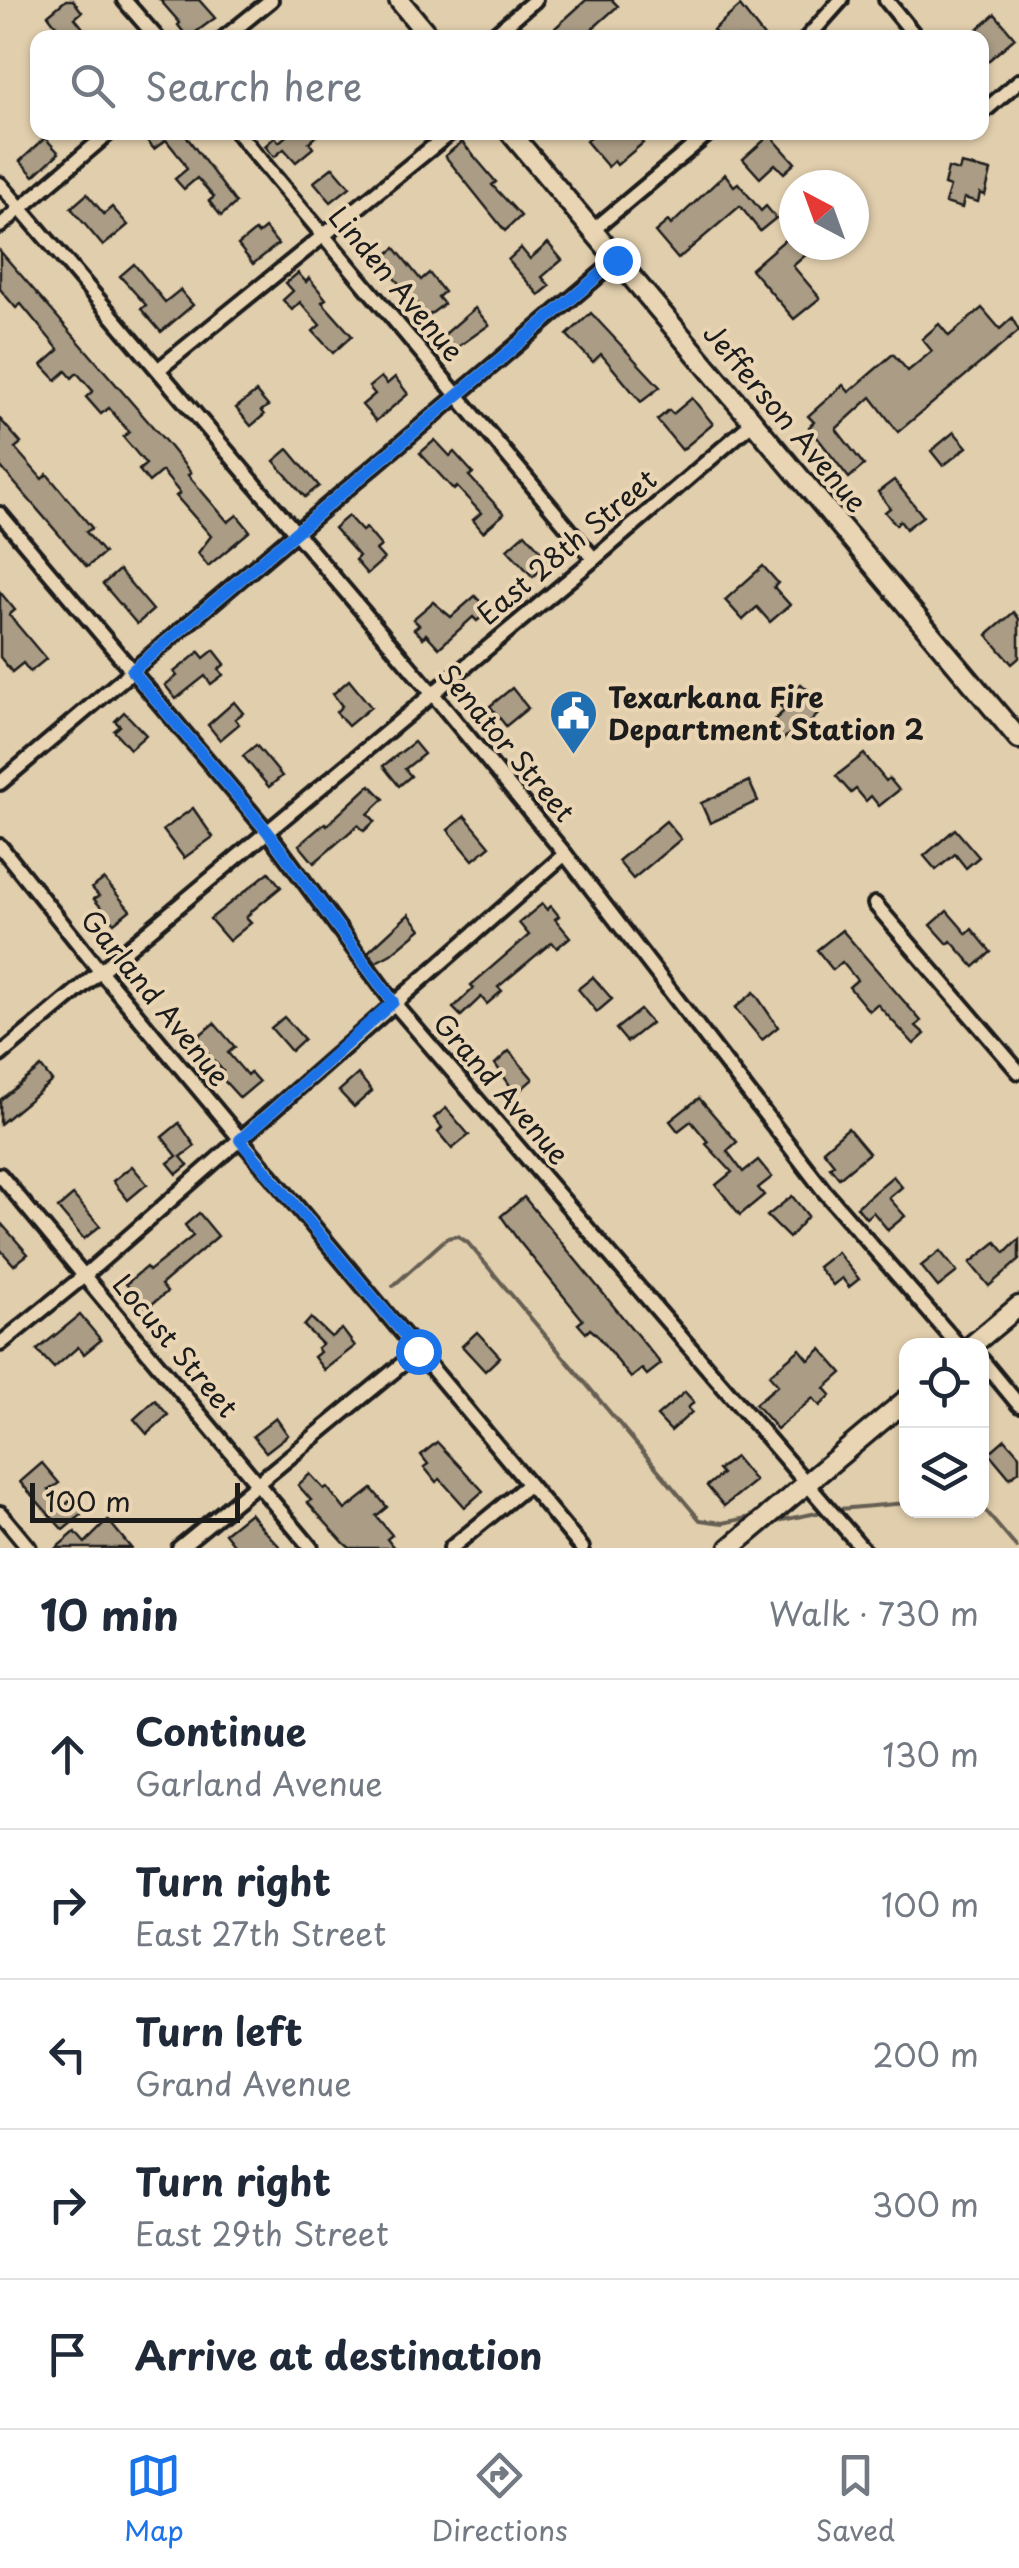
<!DOCTYPE html>
<html lang="en">
<head>
<meta charset="utf-8">
<style>
  body { margin:0; font-family:"Playpen Sans",sans-serif; background:#f2f2f3; color:#1f2937 }
  .controls { position:absolute; right:30px; bottom:30px; display:grid; overflow:hidden; border-radius:20px; box-shadow:0 2px 8px #0004 }
  .controls button { width:90px; height:90px; display:grid; place-items:center; padding:0; border:0; border-bottom:2px solid #e0e1e3; background:#fff; color:#1f2937; font:50px sans-serif }
  .compass { position:absolute; left:779px; top:170px; width:90px; height:90px; border-radius:50%; background:#fff; box-shadow:0 2px 8px #0004; rotate:319deg }
  .scale { position:absolute; left:30px; bottom:25px; width:210px; box-sizing:border-box; padding-left:10px; border:5px solid #1c1c1c; border-top:0; font-size:28px; line-height:35px; white-space:nowrap; color:#1c1c1c; -webkit-text-stroke:8px #e9d5b3; paint-order:stroke }
  .stop { position:absolute; width:30px; height:30px; margin:-22px; border:8px solid #1a73e8; border-radius:50%; background:#fff }
  .stop.end { background:#1a73e8; border-color:#fff; box-shadow:0 2px 10px #0008 }
  .list { margin:0; padding:0; list-style:none }
  h2 { display:flex; justify-content:space-between; align-items:center; height:130px; margin:0; padding:0 40px; font-size:42px }
  h2 small { font-size:32px; font-weight:400; color:#747a83 }
  .list li { display:grid; grid-template-columns:65px 1fr auto; gap:30px; align-items:center; box-sizing:border-box; height:150px; padding:0 40px; border-top:2px solid #e0e1e3 }
  .list b { display:block; font-size:38px; white-space:nowrap }
  .list p { margin:0; font-size:32px; white-space:nowrap; color:#747a83 }
  .list em { font-size:32px; font-style:normal; color:#747a83 }
  .icon { flex:none; width:55px; height:55px; fill:none; stroke:currentColor; stroke-width:2; stroke-linecap:round; stroke-linejoin:round }
  .map { position:relative; flex:none; width:1019px; height:1548px; overflow:hidden }
  .search { position:absolute; background:#fff; box-shadow:0 2px 8px #0004; left:30px; right:30px; top:30px; height:110px; display:flex; align-items:center; gap:25px; box-sizing:border-box; padding:0 35px; border-radius:20px; color:#747a83; font-size:38px }
  .sheet { height:880px; background:#fff }
  nav { display:flex; justify-content:space-around; align-items:center; box-sizing:border-box; height:140px; border-top:2px solid #e0e1e3; background:#fff; font-size:28px; color:#747a83 }
  nav a { display:grid; justify-items:center; gap:5px }
  nav .on { color:#1a73e8 }
  .map>svg:first-child { display:block }
  .lines { fill:none; stroke-linecap:round; stroke-linejoin:round }
  .stream { stroke:#655e52; stroke-width:4 }
  .building { fill:#aa9c85; stroke:#1c1c1c; stroke-width:2.5 }
  .street-casing { stroke:#1c1c1c; stroke-width:20 }
  .secondary-casing { stroke:#1c1c1c; stroke-width:25 }
  .street { stroke:#e9d5b3; stroke-width:12 }
  .secondary { stroke:#e9d5b3; stroke-width:18 }
  .route { stroke:#1a73e8; stroke-width:12 }
  .labels { text-anchor:middle; stroke-width:8; stroke-linejoin:round; paint-order:stroke }
  .street-label { font-size:28px; fill:#1c1c1c; stroke:#e9d5b3 }
  .poi-label { font-size:28px; font-weight:bold; fill:#1c1c1c; stroke:#e9d5b3; text-anchor:start }
</style>
</head>
<body>
<div class="map">
<svg width="1019" height="1548" viewBox="0 0 1019 1548">
  <rect width="100%" height="100%" fill="#e1cead"/>
  <filter id="ink" filterUnits="userSpaceOnUse"><feTurbulence type="fractalNoise" baseFrequency=".01" numOctaves="2"/><feDisplacementMap in="SourceGraphic" scale="20" xChannelSelector="R" yChannelSelector="G"/><feConvolveMatrix kernelMatrix="1 2 1 2 8 2 1 2 1" color-interpolation-filters="sRGB"/></filter>
  <g filter="url(#ink)">
    <g class="lines">
      <g class="stream">
        <polyline points="393,1286 447,1238 458,1236 468,1243 700,1520 723,1523 751,1517"/>
        <polyline points="982,1507 1017,1548"/>
        <polyline points="839,1509 906,1503"/>
        <polyline points="777,1521 822,1512"/>
      </g>
    </g>
    <g class="building">
      <polygon points="66,0 73,0 82,12 75,18 83,28 72,38 66,38 48,15"/>
      <polygon points="160,0 199,0 215,18 188,38 178,25 180,23"/>
      <polygon points="586,0 612,0 618,6 582,38 544,38"/>
      <polygon points="740,6 765,38 719,38 713,30"/>
      <polygon points="995,14 1015,38 982,66 982,38 967,38"/>
      <polygon points="140,132 183,132 236,203 221,216 209,201 214,197 197,178 184,189 175,179 187,169 182,160 166,140 154,149"/>
      <polygon points="291,132 321,132 309,142 313,148 296,162 284,149 274,157 265,146 275,137 279,142"/>
      <polygon points="595,132 634,132 643,143 617,165 614,161 608,167 586,141"/>
      <polygon points="770,135 795,163 784,173 775,164 760,178 743,159"/>
      <polygon points="45,138 59,153 34,176 20,161"/>
      <polygon points="462,142 496,182 492,185 521,216 505,231 445,156"/>
      <polygon points="961,164 991,171 985,195 980,193 978,202 964,198 962,208 945,203 950,187 944,185 948,168 959,171"/>
      <polygon points="333,167 350,187 331,202 314,182"/>
      <polygon points="725,174 734,186 738,183 761,211 766,206 776,218 760,231 740,206 678,259 655,232 668,221 671,225"/>
      <polygon points="87,194 104,214 112,207 128,225 103,246 71,208"/>
      <polygon points="265,228 278,244 253,264 238,245 255,231 258,234"/>
      <polygon points="794,232 794,245 803,245 809,252 793,266 820,298 794,319 751,269"/>
      <polygon points="548,243 562,260 542,277 550,286 539,295 508,260 521,248 530,259"/>
      <polygon points="395,248 421,280 429,273 444,292 438,297 444,304 428,316 379,261"/>
      <polygon points="0,251 166,442 191,473 188,475 228,522 237,515 250,531 208,566 198,553 211,536 176,496 180,493 162,471 149,482 139,470 146,464 123,437 129,432 109,408 101,414 86,397 93,391 77,373 72,378 66,371 56,380 42,365 59,350 21,304 16,308 0,289"/>
      <polygon points="134,264 165,302 180,290 193,305 161,332 141,309 146,305 120,276"/>
      <polygon points="298,273 306,282 309,278 326,299 322,302 352,336 333,353 313,331 320,325 300,302 292,310 283,300 293,291 286,283"/>
      <polygon points="475,308 489,325 455,349 444,335"/>
      <polygon points="982,308 1000,329 1012,318 1019,331 898,432 871,397 836,429 864,465 849,478 809,427 814,422 808,416 843,385 849,392 893,354 908,371 932,351 922,339 939,324 949,336"/>
      <polygon points="591,313 660,387 641,402 601,354 593,362 567,335"/>
      <polygon points="381,377 387,384 395,377 408,394 376,421 362,405 375,394 369,387"/>
      <polygon points="256,392 268,406 261,411 264,415 251,426 236,408"/>
      <polygon points="692,398 713,424 682,450 657,420 669,410 673,414"/>
      <polygon points="0,419 21,443 15,448 42,479 47,474 92,528 86,532 104,553 87,567 0,466"/>
      <polygon points="954,432 967,447 943,466 931,451"/>
      <polygon points="435,440 450,456 454,452 473,473 469,476 504,514 483,532 473,520 481,513 457,487 454,490 420,453"/>
      <polygon points="288,449 319,486 305,497 274,461"/>
      <polygon points="894,480 923,516 906,529 900,521 896,525 885,512 890,508 878,492"/>
      <polygon points="348,516 362,531 366,528 381,546 376,550 384,559 367,574 355,560 359,556 334,528"/>
      <polygon points="525,533 550,561 533,577 507,549"/>
      <polygon points="763,566 778,583 774,587 790,605 770,622 757,607 743,620 725,600"/>
      <polygon points="119,570 153,610 137,624 103,584"/>
      <polygon points="0,592 15,610 9,615 46,659 30,672 23,663 12,672 0,657"/>
      <polygon points="475,596 489,611 477,621 473,617 439,648 426,634 423,638 414,629 419,625 413,619 433,602 451,617"/>
      <polygon points="1014,612 1019,619 1019,658 1012,664 987,635"/>
      <polygon points="214,650 225,664 219,669 223,675 211,684 205,676 176,699 165,685 177,676 174,672 199,652 204,658"/>
      <polygon points="349,680 371,707 348,726 336,712 342,706 333,694"/>
      <polygon points="801,684 820,701 815,707 820,712 805,728 801,724 780,742 767,727 785,710 780,706"/>
      <polygon points="512,688 528,708 506,726 490,706"/>
      <polygon points="234,702 243,713 235,719 239,724 220,740 208,725"/>
      <polygon points="124,712 146,735 130,749 114,731 120,726 115,721"/>
      <polygon points="414,742 424,754 405,769 411,776 399,786 383,766"/>
      <polygon points="256,745 282,776 269,787 243,756"/>
      <polygon points="864,754 886,781 889,778 899,790 879,806 871,796 866,801 856,789 851,793 836,776"/>
      <polygon points="749,781 758,801 710,823 701,803"/>
      <polygon points="370,785 384,799 368,814 375,821 364,831 358,825 314,863 299,845 325,823 327,825"/>
      <polygon points="193,808 213,837 184,858 163,830"/>
      <polygon points="465,816 490,846 473,860 448,830"/>
      <polygon points="666,821 681,839 633,879 618,861"/>
      <polygon points="955,829 979,857 966,868 955,854 936,870 924,856"/>
      <polygon points="269,872 281,887 253,910 246,918 251,923 229,941 210,919"/>
      <polygon points="104,879 130,910 114,923 94,899 99,896 92,888"/>
      <polygon points="542,904 547,910 551,906 559,916 555,919 570,937 557,948 552,942 498,987 502,991 487,1004 481,997 461,1016 453,1008 474,988 471,985 529,935 519,923"/>
      <polygon points="947,911 967,934 972,929 991,952 974,967 951,941 948,944 931,925"/>
      <polygon points="409,914 421,929 391,954 376,962 368,952"/>
      <polygon points="842,930 921,1021 916,1026 925,1034 914,1044 877,1004 869,1011 849,987 857,980 842,962 833,970 817,950"/>
      <polygon points="593,977 612,999 597,1012 578,989"/>
      <polygon points="754,992 778,1027 762,1040 735,1008"/>
      <polygon points="640,1010 651,1023 627,1042 616,1029"/>
      <polygon points="284,1017 304,1039 291,1051 271,1028"/>
      <polygon points="214,1023 235,1047 228,1053 247,1075 250,1072 259,1082 240,1098 219,1075 223,1071 195,1039"/>
      <polygon points="509,1051 533,1079 516,1094 495,1064"/>
      <polygon points="41,1067 52,1081 0,1124 0,1100"/>
      <polygon points="358,1074 372,1091 354,1107 339,1091"/>
      <polygon points="699,1098 737,1142 727,1151 743,1172 758,1160 772,1177 758,1188 764,1195 740,1215 716,1185 732,1172 706,1144 708,1142 691,1121 678,1131 670,1121"/>
      <polygon points="446,1108 469,1135 452,1149 438,1132 442,1128 434,1118"/>
      <polygon points="179,1123 195,1146 181,1157 188,1165 177,1174 168,1163 177,1156 162,1137"/>
      <polygon points="848,1128 869,1153 839,1178 830,1167 834,1164 823,1150"/>
      <polygon points="132,1166 147,1184 128,1200 113,1181"/>
      <polygon points="893,1176 902,1187 889,1198 905,1216 888,1230 873,1212 866,1218 857,1207"/>
      <polygon points="73,1195 100,1226 84,1239 58,1208"/>
      <polygon points="792,1196 808,1216 789,1238 767,1216"/>
      <polygon points="524,1197 661,1364 647,1375 642,1369 631,1378 596,1334 590,1329 586,1333 578,1324 583,1320 518,1240 501,1216"/>
      <polygon points="199,1213 218,1236 161,1285 167,1292 147,1308 126,1284 146,1267 149,1271 193,1236 185,1225"/>
      <polygon points="0,1222 28,1254 14,1265 0,1249"/>
      <polygon points="1019,1239 1019,1260 989,1286 970,1263 996,1242 1005,1253"/>
      <polygon points="940,1251 957,1272 938,1287 921,1266"/>
      <polygon points="837,1252 859,1279 849,1287 842,1278 833,1285 818,1267"/>
      <polygon points="80,1315 101,1340 84,1354 78,1347 54,1368 37,1350"/>
      <polygon points="311,1318 331,1337 342,1329 355,1346 324,1370 314,1357 320,1352 317,1348 322,1344 304,1326"/>
      <polygon points="477,1332 500,1357 485,1371 462,1346"/>
      <polygon points="800,1349 809,1360 821,1349 842,1373 825,1388 831,1395 820,1406 813,1398 777,1429 755,1404 778,1385 769,1375"/>
      <polygon points="685,1392 694,1402 688,1408 692,1412 671,1431 657,1416"/>
      <polygon points="155,1400 168,1415 147,1434 134,1419"/>
      <polygon points="276,1418 288,1435 266,1452 253,1436"/>
      <polygon points="1005,1439 1019,1455 1019,1471 1010,1478 989,1453"/>
      <polygon points="437,1442 483,1491 465,1507 440,1479 436,1482 424,1467 428,1464 421,1455"/>
      <polygon points="735,1457 755,1481 724,1506 707,1486 722,1474 718,1470"/>
      <polygon points="42,1463 59,1483 49,1490 63,1507 74,1497 86,1511 63,1530 20,1482"/>
      <polygon points="310,1474 324,1489 327,1487 345,1510 372,1489 387,1507 376,1516 392,1535 387,1539 394,1548 350,1548 345,1544 307,1502 311,1500 298,1485"/>
      <polygon points="250,1513 264,1530 281,1548 237,1548 225,1533"/>
      <polygon points="108,1520 131,1548 56,1548 75,1532 85,1543"/>
    </g>
    <g class="lines">
      <defs>
        <g id="street">
          <polyline points="124,0 157,38"/>
          <polyline points="886,0 917,38"/>
          <polyline points="224,38 271,0"/>
          <polyline points="490,38 535,0"/>
          <polyline points="807,38 841,0"/>
          <polyline points="982,113 1019,81"/>
          <polyline points="237,132 594,559"/>
          <polyline points="0,184 432,693 565,854 824,1191 959,1346"/>
          <polyline points="0,226 110,132"/>
          <polyline points="592,231 710,132"/>
          <polyline points="159,369 451,132"/>
          <polyline points="0,514 267,831 393,1002 862,1548"/>
          <polyline points="0,783 617,260"/>
          <polyline points="0,846 101,972 582,1548"/>
          <polyline points="875,904 1019,1072"/>
          <polyline points="0,1055 594,559 752,423"/>
          <polyline points="0,1175 311,1548"/>
          <polyline points="0,1344 84,1276 565,854"/>
          <polyline points="982,1360 1019,1405"/>
          <polyline points="0,1513 29,1548"/>
          <polyline points="179,1548 418,1351"/>
          <polyline points="451,1548 528,1485"/>
        </g>
        <g id="secondary">
          <polyline points="399,0 430,38"/>
          <polyline points="510,132 1019,739"/>
          <polyline points="971,1346 1019,1306"/>
          <polyline points="730,1548 906,1400"/>
        </g>
      </defs>
      <use href="#street" class="street-casing"/>
      <use href="#secondary" class="secondary-casing"/>
      <use href="#street" class="street"/>
      <use href="#secondary" class="secondary"/>
    </g>
  </g>
  <g class="lines" filter="url(#ink)">
    <polyline class="route" points="418,1351 240,1140 393,1002 267,831 132,671 617,260"/>
  </g>
  <defs>
    <symbol id="civic-pin" viewBox="-11 -11 22 30"><path d="M0 17L-7.5 6A9.5 9.5 0 1 1 7.5 6Z" fill="#1f6fb2" stroke="#e9d5b3"/><path d="M-.6-6.5H3V-4.5H.6V-3L4-1V1h2V6H-6V1h2V-1L-.6-3ZM-1.2 2.5V6h2.4V2.5Z" fill="#fff"/></symbol>
  </defs>
  <g fill-rule="evenodd">
    <use href="#civic-pin" x="546" y="686" width="55" height="75"/>
  </g>
  <g class="labels">
    <g class="street-label">
      <text transform="translate(396 284) rotate(50)" y="10">Linden Avenue</text>
      <text transform="translate(785 418) rotate(50)" y="10">Jefferson Avenue</text>
      <text transform="translate(567 547) rotate(-40)" y="10">East 28th Street</text>
      <text transform="translate(506 743) rotate(50)" y="10">Senator Street</text>
      <text transform="translate(155 998) rotate(51)" y="10">Garland Avenue</text>
      <text transform="translate(501 1089) rotate(49)" y="10">Grand Avenue</text>
      <text transform="translate(175 1346) rotate(50)" y="10">Locust Street</text>
    </g>
    <g class="poi-label">
      <text x="608" y="708">Texarkana Fire<tspan x="608" dy="32">Department Station 2</tspan></text>
    </g>
  </g>
</svg>
<div class="controls">
<button><svg class="icon" aria-label="locate" viewBox="0 0 24 24"><circle cx="12" cy="12" r="6"/><path d="M12 2v4M12 18v4M2 12h4M18 12h4"/></svg></button>
<button><svg class="icon" aria-label="layers" viewBox="0 0 24 24"><path d="M12 4l9 5-9 5-9-5zM3 14l9 5 9-5"/></svg></button>
</div>
<svg class="compass" viewBox="-18 -18 36 36"><path d="M0-13l5 13h-10z" fill="#e53935"/><path d="M0 13l5-13h-10z" fill="#747a83"/></svg>
<div class="scale">100 m</div>
<div class="stop" style="left:418px;top:1351px"></div>
<div class="stop end" style="left:617px;top:260px"></div>
<div class="search"><svg class="icon" aria-label="search" viewBox="0 0 24 24"><circle cx="10" cy="10" r="6"/><path d="M15 15l6 6"/></svg>Search here</div>
</div>
<section class="sheet">
<h2>10 min<small>Walk · 730 m</small></h2>
<ul class="list">
<li><svg class="icon" aria-label="ahead" viewBox="0 0 24 24"><path d="M12 20V5M6 11l6-6 6 6"/></svg><div><b>Continue</b><p>Garland Avenue</p></div><em>130 m</em></li>
<li><svg class="icon" aria-label="right" viewBox="0 0 24 24"><path d="M7 20v-9h11M14 6l5 5-5 5"/></svg><div><b>Turn right</b><p>East 27th Street</p></div><em>100 m</em></li>
<li><svg class="icon" aria-label="left" viewBox="0 0 24 24"><path d="M17 20v-9H6M10 6l-5 5 5 5"/></svg><div><b>Turn left</b><p>Grand Avenue</p></div><em>200 m</em></li>
<li><svg class="icon" aria-label="right" viewBox="0 0 24 24"><path d="M7 20v-9h11M14 6l5 5-5 5"/></svg><div><b>Turn right</b><p>East 29th Street</p></div><em>300 m</em></li>
<li><svg class="icon" aria-label="arrive" viewBox="0 0 24 24"><path d="M6 21V4h12l-3 4 3 4H6"/></svg><div><b>Arrive at destination</b></div></li>
</ul>
</section>
<nav>
<a class="on"><svg class="icon" aria-label="map" viewBox="0 0 24 24"><path d="M3 6l6-2 6 2 6-2v14l-6 2-6-2-6 2zM9 4v14M15 6v14"/></svg>Map</a>
<a><svg class="icon" aria-label="directions" viewBox="0 0 24 24"><path d="M12 3l9 9-9 9-9-9zM9 14v-3h6M13 9l2 2-2 2"/></svg>Directions</a>
<a><svg class="icon" aria-label="saved" viewBox="0 0 24 24"><path d="M7 4h10v16l-5-4-5 4z"/></svg>Saved</a>
</nav>
</body>
</html>
